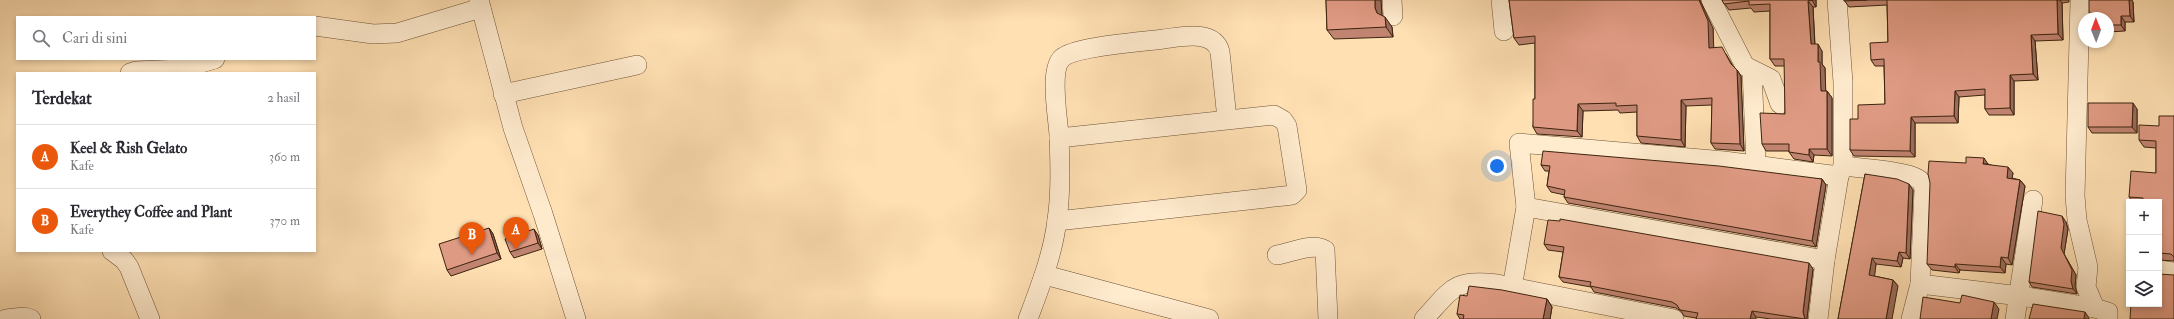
<!DOCTYPE html>
<html lang="id">
<head>
<meta charset="utf-8">
<style>
  body { margin:0; font-family:"IM FELL Double Pica",serif; background:#f7f7f7; color:#2b2b33 }
  .controls { position:absolute; right:12px; bottom:12px; display:grid; overflow:hidden; border-radius:0px; box-shadow:0 2px 6px #0003 }
  .controls button { width:36px; height:36px; display:grid; place-items:center; padding:0; border:0; border-bottom:1px solid #e1e1e2; background:#fff; color:#2b2b33; font:20px sans-serif }
  .compass { position:absolute; left:2078px; top:12px; width:36px; height:36px; border-radius:50%; background:#fff; box-shadow:0 2px 6px #0003; rotate:359deg }
  .you { position:absolute; left:1497px; top:166px; width:14px; height:14px; margin:-10px; border:3px solid #fff; border-radius:50%; background:#1a73e8; box-shadow:0 0 0 6px #1a73e833 }
  .badge { display:grid; place-items:center; width:26px; height:26px; border-radius:50%; background:#ea580c; color:#fff; font-size:13px; font-weight:700 }
  .pin { position:absolute; translate:-50% -33px; filter:drop-shadow(0 1px 2px #0008) }
  .pin::after { content:''; position:absolute; top:21px; width:14px; height:12px; background:inherit; clip-path:polygon(0 0,100% 0,50% 100%) }
  .list { margin:0; padding:0; list-style:none }
  h2 { display:flex; justify-content:space-between; align-items:center; height:52px; margin:0; padding:0 16px; font-size:17px }
  h2 small { font-size:13px; font-weight:400; color:#7c7c81 }
  .list li { display:grid; grid-template-columns:26px 1fr auto; gap:12px; align-items:center; box-sizing:border-box; height:64px; padding:0 16px; border-top:1px solid #e1e1e2 }
  .list b { display:block; font-size:15px; white-space:nowrap }
  .list p { margin:0; font-size:13px; white-space:nowrap; color:#7c7c81 }
  .list em { font-size:13px; font-style:normal; color:#7c7c81 }
  .icon { flex:none; width:22px; height:22px; fill:none; stroke:currentColor; stroke-width:2; stroke-linecap:round; stroke-linejoin:round }
  .map { position:relative; flex:none; width:2174px; height:319px; overflow:hidden }
  .search { position:absolute; background:#fff; box-shadow:0 2px 6px #0003; left:16px; top:16px; width:300px; height:44px; display:flex; align-items:center; gap:10px; box-sizing:border-box; padding:0 14px; border-radius:0px; color:#7c7c81; font-size:15px }
  .panel { position:absolute; background:#fff; box-shadow:0 2px 6px #0003; left:16px; top:72px; width:300px; height:180px; border-radius:0px }
  .map>svg:first-child { display:block }
  .lines { fill:none; stroke-linecap:round; stroke-linejoin:round }
  .minor-casing { stroke:#6e5337; stroke-width:20 }
  .minor { stroke:#ffebce; stroke-width:19 }
  .wall { fill:#c08471; stroke:#3d240e }
  .shaded-wall { fill:#9c6c5c; stroke:#3d240e }
  .building { fill:#df9a83; stroke:#3d240e }
</style>
</head>
<body>
<div class="map">
<svg width="2174" height="319" viewBox="0 0 2174 319">
  <rect width="100%" height="100%" fill="#ffe0b3"/>
  <filter id="stains"><feTurbulence type="fractalNoise" baseFrequency=".005" numOctaves="4"/><feColorMatrix values="0 0 0 0 .2 0 0 0 0 .09 0 0 0 0 .02 0 0 0 .5 -.17"/></filter>
  <radialGradient id="worn" r=".72"><stop offset=".6" stop-color="#630" stop-opacity="0"/><stop offset="1" stop-color="#630" stop-opacity=".3"/></radialGradient>
  <g class="lines">
    <defs>
      <g id="minor">
        <polyline points="479,0 513,128 543,214 576,319"/>
        <polyline points="1392,0 1393,16"/>
        <polyline points="1501,0 1504,31"/>
        <polyline points="1711,0 1745,66 1771,79 1780,104"/>
        <polyline points="2080,0 2075,196 2077,220 2088,267 2086,287 2095,308"/>
        <polyline points="315,26 373,34 397,33 481,8"/>
        <polyline points="1752,70 1756,165"/>
        <polyline points="130,73 136,71 180,69 215,59"/>
        <polyline points="503,94 637,65"/>
        <path d="M1843,166c17,2 63,5 75,13 4,2 5,6 6,10l-4,95 -9,35"/>
        <polyline points="1526,207 1825,260"/>
        <polyline points="1057,221 1284,196 1292,195 1297,190 1287,126 1283,120 1274,115 1059,138"/>
        <polyline points="112,251 124,260 129,267 150,319"/>
        <path d="M1277,255c13,-2 37,-13 48,-5l3,69"/>
        <polyline points="2159,270 2174,272"/>
        <polyline points="1045,275 1209,319"/>
        <polyline points="1920,284 2020,296 2095,308 2108,312 2108,319"/>
        <polyline points="1512,288 1526,207 1519,143 1724,161 1839,176"/>
        <polyline points="6,319 24,317 31,319"/>
        <path d="M1028,319c12,-32 25,-65 29,-99 4,-27 3,-57 2,-85 -1,-17 -10,-65 3,-77 13,-12 81,-16 101,-19 18,-2 51,-10 57,13l7,67"/>
        <path d="M1424,319c27,-29 30,-41 73,-35l177,35"/>
        <polyline points="1818,319 1825,260 1839,176 1843,166 1843,82 1837,0"/>
        <polyline points="2015,319 2033,200"/>
      </g>
    </defs>
    <use href="#minor" class="minor-casing"/>
    <use href="#minor" class="minor"/>
  </g>
  <g class="wall">
    <polygon points="1326,0 1381,0 1382,15 1392,27 1393,37 1334,39 1327,30"/>
    <polygon points="1509,0 1713,28 1713,47 1726,54 1733,66 1737,70 1741,76 1744,151 1715,149 1711,143 1712,105 1686,106 1685,147 1641,143 1637,136 1637,112 1620,113 1618,110 1583,111 1582,137 1537,134 1533,127 1535,99 1535,43 1519,45 1514,38"/>
    <polygon points="1722,0 1816,0 1816,7 1813,7 1815,44 1822,51 1822,64 1825,68 1825,91 1827,91 1832,98 1832,156 1814,155 1813,162 1794,159 1789,152 1789,151 1766,151 1762,144 1785,114 1785,66 1775,66 1770,59 1770,11 1754,12 1751,8 1729,10"/>
    <polygon points="1844,0 2069,0 2069,2 2062,3 2063,40 2035,41 2038,80 2014,81 2014,115 1989,115 1985,109 1985,95 1959,97 1958,123 1915,123 1915,157 1854,156 1850,150 1858,119 1885,104 1884,66 1875,66 1871,60 1888,42 1887,5 1849,7"/>
    <polygon points="2133,2 2134,22 2125,22 2125,31 2108,32 2108,18 2093,18 2089,13"/>
    <polygon points="2137,109 2137,133 2092,133 2088,127"/>
    <polygon points="2174,116 2174,261 2159,260 2159,202 2133,202 2129,197 2156,173 2156,148 2144,147 2139,140"/>
    <polygon points="1988,164 2013,173 2012,178 2020,180 2025,186 2012,265 2006,264 2005,273 1960,270 1959,273 1932,270 1927,264"/>
    <polygon points="1541,165 1822,179 1826,185 1816,247 1568,203 1564,197 1565,195 1551,192 1547,186 1549,171 1545,171"/>
    <polygon points="1865,174 1913,190 1910,259 1903,258 1901,267 1876,264 1874,276 1893,280 1898,286 1838,319"/>
    <polygon points="2066,222 2068,229 2064,254 2076,275 2075,286 2077,294 2032,287 2029,282"/>
    <polygon points="489,228 493,234 501,259 451,276 447,270"/>
    <polygon points="538,235 542,249 514,258 510,252"/>
    <polygon points="1544,244 1813,269 1807,318 1807,319 1771,319 1756,317 1696,318 1684,316 1681,311 1676,308 1594,292 1591,287 1563,282 1559,277 1563,252 1548,250"/>
    <polygon points="1467,296 1547,299 1552,307 1550,319 1460,319 1457,314"/>
  </g>
  <g class="shaded-wall">
    <polygon points="1375,0 1381,0 1382,17 1377,13 1375,8"/>
    <polygon points="1699,0 1700,0 1713,28 1714,54 1709,48"/>
    <polygon points="1812,0 1816,0 1816,7"/>
    <polygon points="2057,0 2060,0 2062,3 2063,40 2058,34"/>
    <polygon points="2129,0 2132,0 2133,2 2134,22 2130,16"/>
    <polygon points="1808,1 1813,7 1815,51 1811,44"/>
    <polygon points="2121,16 2125,22 2125,31 2121,25"/>
    <polygon points="1385,17 1392,27 1393,37 1386,27"/>
    <polygon points="2031,35 2035,41 2038,80 2033,74"/>
    <polygon points="1818,44 1822,51 1822,64 1825,68 1826,98 1821,91 1818,62"/>
    <polygon points="1737,70 1741,76 1744,151 1740,144"/>
    <polygon points="2010,75 2014,81 2014,115 2010,108"/>
    <polygon points="1827,91 1832,98 1832,156 1827,149"/>
    <polygon points="1955,91 1959,97 1958,123 1954,116"/>
    <polygon points="1681,100 1686,106 1685,147 1681,140"/>
    <polygon points="2133,103 2137,109 2137,133 2132,127"/>
    <polygon points="1578,104 1583,111 1582,137 1577,131"/>
    <polygon points="1911,117 1915,123 1915,157 1910,151"/>
    <polygon points="1809,149 1814,155 1813,162 1809,155"/>
    <polygon points="1984,158 1988,164 1983,164"/>
    <polygon points="2008,167 2013,173 2011,184 2007,178"/>
    <polygon points="1822,179 1826,185 1816,247 1812,241"/>
    <polygon points="2020,180 2025,186 2012,265 2008,258"/>
    <polygon points="1909,184 1913,190 1910,259 1906,253"/>
    <polygon points="2062,216 2066,222 2068,229 2064,254 2076,275 2075,286 2077,294 2073,289 2061,248"/>
    <polygon points="489,228 493,234 501,259 497,253"/>
    <polygon points="534,229 538,235 542,249 538,243"/>
    <polygon points="1899,252 1903,258 1901,267 1897,261"/>
    <polygon points="2001,257 2006,264 2005,273 2000,267"/>
    <polygon points="1872,258 1876,264 1874,281 1869,275"/>
    <polygon points="1809,263 1813,269 1807,318 1807,319 1805,319 1803,312"/>
    <polygon points="1955,264 1960,270 1959,273 1955,267"/>
    <polygon points="1893,280 1898,286 1892,319 1886,319"/>
    <polygon points="1547,299 1552,307 1550,319 1543,319"/>
    <polygon points="1994,302 1999,309 1997,319 1991,319"/>
    <polygon points="1752,311 1756,317 1756,319 1750,319"/>
    <polygon points="2085,312 2089,318 2089,319 2084,319"/>
  </g>
  <g class="building">
    <polygon points="1326,0 1375,0 1375,8 1377,13 1385,17 1386,27 1327,30"/>
    <polygon points="1509,0 1699,0 1708,21 1709,48 1722,47 1731,64 1737,70 1740,144 1711,143 1712,98 1681,100 1681,140 1637,136 1637,105 1616,106 1616,103 1578,104 1577,131 1533,127 1533,99 1535,99 1535,36 1514,38"/>
    <polygon points="1722,0 1812,0 1808,1 1811,44 1818,44 1818,62 1820,62 1821,91 1827,91 1827,149 1809,149 1809,155 1789,152 1789,144 1762,144 1760,113 1785,114 1784,59 1770,59 1770,4 1749,5 1749,1 1724,4"/>
    <polygon points="1844,0 1867,0 1844,1"/>
    <polygon points="1887,0 2057,0 2058,34 2031,35 2033,74 2010,75 2010,108 1985,109 1985,89 1955,91 1954,116 1911,117 1910,151 1850,150 1850,119 1858,119 1858,105 1885,104 1884,59 1871,60 1870,43 1888,42"/>
    <polygon points="2089,0 2129,0 2130,16 2121,16 2121,25 2108,25 2108,18 2103,18 2103,17 2096,17 2096,13 2089,13"/>
    <polygon points="2088,103 2133,103 2132,127 2088,127"/>
    <polygon points="2159,116 2174,116 2174,257 2171,254 2159,253 2159,202 2142,202 2143,198 2129,197 2131,171 2156,173 2156,141 2139,140 2139,125 2159,126"/>
    <polygon points="1543,151 1719,166 1822,179 1812,241 1564,197 1565,190 1547,186 1550,166 1541,165"/>
    <polygon points="1966,157 1984,158 1983,164 2008,167 2007,178 2020,180 2008,258 2001,257 2000,267 1955,264 1955,267 1927,264 1930,183 1928,174 1929,161 1966,163"/>
    <polygon points="1865,174 1897,179 1909,184 1906,253 1899,252 1897,261 1872,258 1869,275 1893,280 1886,319 1838,319"/>
    <polygon points="2038,211 2062,216 2064,224 2061,248 2072,270 2071,281 2073,289 2029,282"/>
    <polygon points="1560,219 1809,263 1803,312 1805,319 1752,311 1750,319 1696,319 1698,313 1680,310 1677,305 1672,302 1590,286 1591,282 1559,277 1564,247 1544,244 1548,220 1560,221"/>
    <polygon points="489,228 497,253 447,270 439,244"/>
    <polygon points="534,229 538,243 510,252 505,239"/>
    <polygon points="2159,274 2174,275 2174,319 2130,319 2131,304 2159,304"/>
    <polygon points="1469,286 1502,290 1547,299 1543,319 1463,319 1464,315 1457,314 1460,295 1467,296"/>
    <polygon points="1962,295 1994,302 1991,319 1920,319 1923,297 1960,303"/>
    <polygon points="2033,304 2085,312 2084,319 2029,319"/>
  </g>
  <rect width="100%" height="100%" filter="url(#stains)"/>
  <rect width="100%" height="100%" fill="url(#worn)"/>
</svg>
<div class="controls">
<button>+</button>
<button>−</button>
<button><svg class="icon" aria-label="layers" viewBox="0 0 24 24"><path d="M12 4l9 5-9 5-9-5zM3 14l9 5 9-5"/></svg></button>
</div>
<svg class="compass" viewBox="-18 -18 36 36"><path d="M0-13l5 13h-10z" fill="#e53935"/><path d="M0 13l5-13h-10z" fill="#7c7c81"/></svg>
<div class="you"></div>
<div class="pin badge" style="left:516px;top:250px">A</div>
<div class="pin badge" style="left:472px;top:255px">B</div>
<div class="search"><svg class="icon" aria-label="search" viewBox="0 0 24 24"><circle cx="10" cy="10" r="6"/><path d="M15 15l6 6"/></svg>Cari di sini</div>
<section class="panel">
<h2>Terdekat<small>2 hasil</small></h2>
<ul class="list">
<li><span class="badge">A</span><div><b>Keel &amp; Rish Gelato</b><p>Kafe</p></div><em>360 m</em></li>
<li><span class="badge">B</span><div><b>Everythey Coffee and Plant</b><p>Kafe</p></div><em>370 m</em></li>
</ul>
</section>
</div>
</body>
</html>
